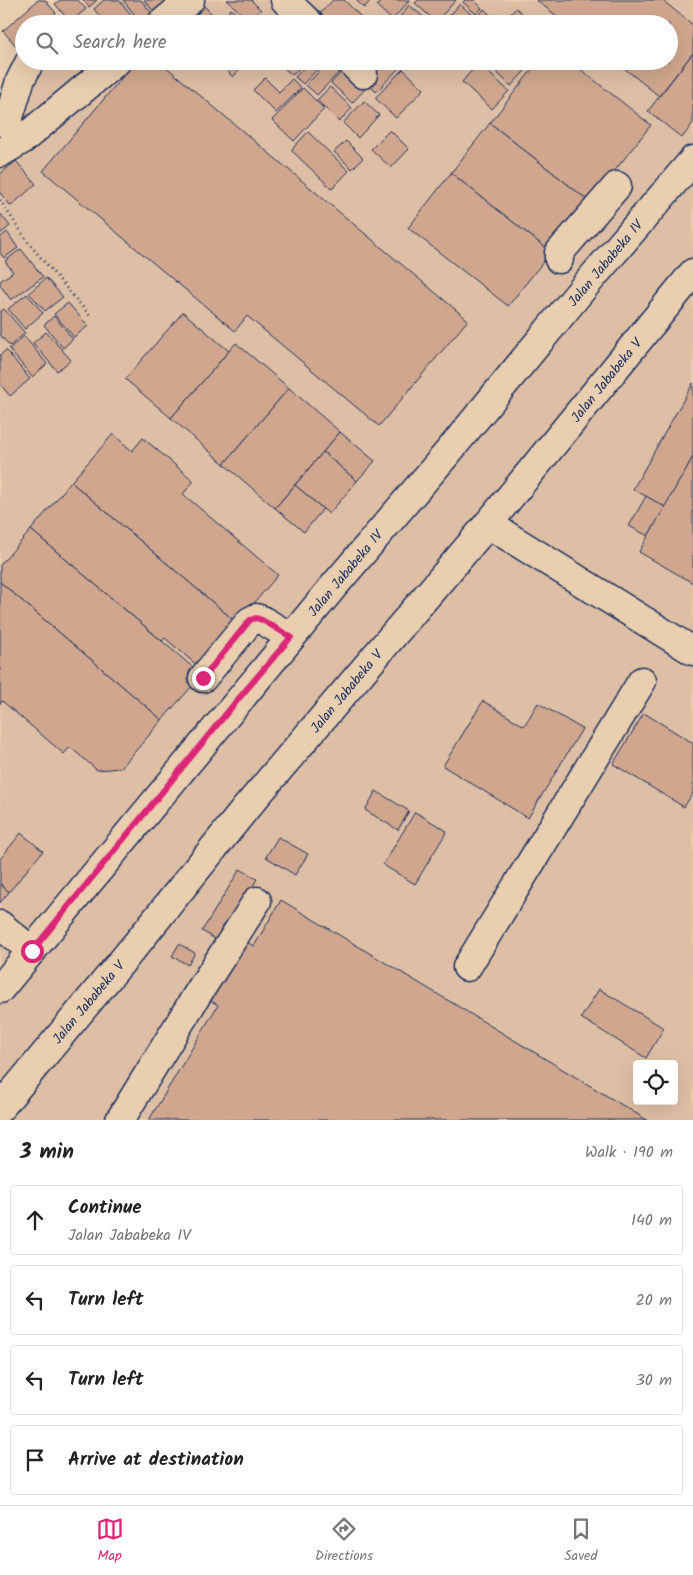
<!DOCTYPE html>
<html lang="en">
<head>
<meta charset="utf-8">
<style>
  body { margin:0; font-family:Kalam,sans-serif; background:#f2f2f2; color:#222 }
  .controls { position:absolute; right:15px; bottom:15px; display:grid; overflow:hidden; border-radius:5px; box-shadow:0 5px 20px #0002 }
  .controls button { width:45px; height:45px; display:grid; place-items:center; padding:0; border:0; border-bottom:1px solid #e0e0e0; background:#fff; color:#222; font:25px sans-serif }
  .stop { position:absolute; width:15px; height:15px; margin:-11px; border:4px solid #db2777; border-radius:50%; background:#fff }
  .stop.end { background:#db2777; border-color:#fff; box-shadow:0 1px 5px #0008 }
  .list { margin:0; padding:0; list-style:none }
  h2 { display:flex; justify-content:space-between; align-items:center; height:65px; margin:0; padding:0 20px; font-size:21px }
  h2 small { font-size:16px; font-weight:400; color:#767676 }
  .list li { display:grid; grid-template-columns:32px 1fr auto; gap:15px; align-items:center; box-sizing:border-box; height:70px; margin:0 10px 10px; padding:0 10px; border:1px solid #e0e0e0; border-radius:5px }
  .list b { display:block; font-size:19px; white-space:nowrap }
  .list p { margin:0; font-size:16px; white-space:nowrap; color:#767676 }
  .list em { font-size:16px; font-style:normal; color:#767676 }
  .icon { flex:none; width:28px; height:28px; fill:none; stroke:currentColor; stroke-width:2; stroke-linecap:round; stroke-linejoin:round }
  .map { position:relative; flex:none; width:693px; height:1120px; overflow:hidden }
  .search { position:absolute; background:#fff; box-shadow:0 5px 20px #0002; left:15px; right:15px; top:15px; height:55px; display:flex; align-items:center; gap:12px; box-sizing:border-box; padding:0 18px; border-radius:28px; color:#767676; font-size:19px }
  .sheet { height:385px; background:#fff }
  nav { display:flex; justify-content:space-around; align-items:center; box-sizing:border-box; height:70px; border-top:1px solid #e0e0e0; background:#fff; font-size:14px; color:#767676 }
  nav a { display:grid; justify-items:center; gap:2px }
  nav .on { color:#db2777 }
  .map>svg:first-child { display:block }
  .built { fill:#debfa5; fill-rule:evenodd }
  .building { fill:#d0a78e; stroke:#1b2f5e }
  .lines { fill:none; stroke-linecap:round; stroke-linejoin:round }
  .minor-casing { stroke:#1b2f5e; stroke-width:31 }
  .path { stroke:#1b2f5e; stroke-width:3; stroke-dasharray:1 4; stroke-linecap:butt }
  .minor { stroke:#e9ceb0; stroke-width:28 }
  .route { stroke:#db2777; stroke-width:6 }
  .labels { text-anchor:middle; stroke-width:4; stroke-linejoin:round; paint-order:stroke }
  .street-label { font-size:14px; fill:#1b2f5e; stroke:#e9ceb0 }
</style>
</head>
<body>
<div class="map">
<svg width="693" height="1120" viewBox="0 0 693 1120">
  <rect width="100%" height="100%" fill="#e9ceb0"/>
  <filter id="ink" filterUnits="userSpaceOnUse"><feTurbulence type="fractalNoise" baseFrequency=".02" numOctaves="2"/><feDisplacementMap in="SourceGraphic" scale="10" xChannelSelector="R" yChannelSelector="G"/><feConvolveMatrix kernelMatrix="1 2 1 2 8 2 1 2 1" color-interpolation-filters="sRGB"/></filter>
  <g filter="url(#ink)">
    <path class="built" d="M89,0h604v1120h-693v-981l50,-78h619v-37h-595zM637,1064h37v37h-37z"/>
    <g class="building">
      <polygon points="38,0 45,0 56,13 44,24 24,24 24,41 17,47 3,31"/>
      <polygon points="60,0 78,0 86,9 70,22 55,4"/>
      <polygon points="83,0 97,0 89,7"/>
      <polygon points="104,0 119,0 139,24 106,24 94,9"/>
      <polygon points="123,0 141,0 155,17 146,24 142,24"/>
      <polygon points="144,0 166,0 169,4 157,15"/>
      <polygon points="227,0 251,0 261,10 249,21"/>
      <polygon points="333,0 344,0 362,18 357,24 313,24 312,22"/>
      <polygon points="356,0 371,0 364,8"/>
      <polygon points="382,0 410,0 392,20 377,6"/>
      <polygon points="418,0 456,0 436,22 415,3"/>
      <polygon points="465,0 474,0 482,8 476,14 463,2"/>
      <polygon points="536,0 662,0 693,25 693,53 659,96 615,61 669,61 669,24 567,24"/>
      <polygon points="200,2 222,24 182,24"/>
      <polygon points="460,4 473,16 466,24 442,24"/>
      <polygon points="409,5 432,24 397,24 396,22"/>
      <polygon points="516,8 530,21 527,24 501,24"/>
      <polygon points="231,9 247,24 227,24 222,18"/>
      <polygon points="484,9 498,22 496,24 486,24 478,16"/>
      <polygon points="264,16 272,24 256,24"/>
      <polygon points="476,18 482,24 470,24"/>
      <polygon points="693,53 693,123 682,138 648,111"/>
      <polygon points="136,61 159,61 468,320 379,426 247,316 235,331 43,171"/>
      <polygon points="217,61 248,61 233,77"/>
      <polygon points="280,61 291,61 299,69 292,75 278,63"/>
      <polygon points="294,61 305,61 300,66"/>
      <polygon points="310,61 325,61 303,84 295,77"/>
      <polygon points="329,61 338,61 344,67 317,95 306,85"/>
      <polygon points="386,61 398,61 402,65 376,92 366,82"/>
      <polygon points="497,61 534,61 511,86 491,67"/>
      <polygon points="539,61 570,61 651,125 590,202 490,123"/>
      <polygon points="478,63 509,91 492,109 462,82"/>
      <polygon points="346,67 367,87 352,103 331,83"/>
      <polygon points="403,69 424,89 396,118 375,98"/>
      <polygon points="265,78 279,92 292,79 301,88 276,113 253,90"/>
      <polygon points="330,87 352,108 339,122 317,100"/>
      <polygon points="303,88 324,109 294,141 272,120"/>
      <polygon points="364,101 379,115 358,138 343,123"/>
      <polygon points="490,123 590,202 551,252 451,173"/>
      <polygon points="390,130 409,149 391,168 371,149"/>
      <polygon points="308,132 349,171 332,189 291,150"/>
      <polygon points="346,141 363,158 352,169 334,152"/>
      <polygon points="16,161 36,184 11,206 0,193 0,174"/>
      <polygon points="451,173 551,252 508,306 408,228"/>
      <polygon points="0,213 10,226 0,234"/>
      <polygon points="7,232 18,248 4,258 0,253 0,238"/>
      <polygon points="21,249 43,277 11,300 0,285 0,281 13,272 5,261"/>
      <polygon points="46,278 63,297 45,311 29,293"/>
      <polygon points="27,294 43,313 25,329 8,309"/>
      <polygon points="68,303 88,326 74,337 54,314"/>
      <polygon points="4,309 25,333 10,346 0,335 0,312"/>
      <polygon points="183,312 229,351 171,418 125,379"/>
      <polygon points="54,316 73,339 63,348 44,325"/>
      <polygon points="46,332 71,360 57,371 33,343"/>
      <polygon points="24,336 47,364 32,377 9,349"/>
      <polygon points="236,343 289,388 224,464 171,418"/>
      <polygon points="6,350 30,379 10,396 0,384 0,355"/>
      <polygon points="693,383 693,457 665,507 633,489"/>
      <polygon points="289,388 340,432 275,508 224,464"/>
      <polygon points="340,432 375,461 357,481 323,452"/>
      <polygon points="113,434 132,451 143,438 194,481 183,494 278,575 237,623 71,482"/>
      <polygon points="323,452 357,481 329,514 295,485"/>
      <polygon points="693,457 693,583 639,552"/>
      <polygon points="71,482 237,623 199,667 165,638 162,641 31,530"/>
      <polygon points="295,485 323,509 304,532 275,508"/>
      <polygon points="646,496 665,507 648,536 629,526"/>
      <polygon points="31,530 202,675 162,720 0,582 0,565"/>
      <polygon points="0,582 162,720 121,768 97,770 70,747 64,754 2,701 0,704"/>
      <polygon points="483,701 524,726 538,703 582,729 528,818 443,766"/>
      <polygon points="644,713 693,743 693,793 684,807 613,764"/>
      <polygon points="376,791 409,811 398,830 365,810"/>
      <polygon points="415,812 447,831 415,884 383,865"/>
      <polygon points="21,833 43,851 9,892 0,884 0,859"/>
      <polygon points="278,837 308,854 295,875 266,857"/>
      <polygon points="240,869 257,879 220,942 202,931"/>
      <polygon points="0,884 9,892 0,903"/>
      <polygon points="281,900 647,1120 149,1120 218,1005 206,998 241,939 254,946"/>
      <polygon points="179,944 195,953 188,965 172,956"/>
      <polygon points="599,989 664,1028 646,1058 581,1018"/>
    </g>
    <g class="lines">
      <defs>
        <g id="minor">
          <polyline points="285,0 310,24"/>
          <polyline points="161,24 190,0"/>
          <polyline points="350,61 363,74"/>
          <polyline points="7,124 20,81 30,61"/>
          <polyline points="0,153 22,140 117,61"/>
          <polyline points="559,259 559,253 617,186"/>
          <polyline points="488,524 693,651"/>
          <polyline points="203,678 250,621 256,618 262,620 291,637"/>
          <polyline points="0,925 32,951"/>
          <polyline points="467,967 642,681"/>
          <polyline points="0,989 333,587 450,450 584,287 693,160"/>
          <polyline points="0,1108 138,942 246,808 488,524 693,273"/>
          <polyline points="120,1120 197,995 257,901"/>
        </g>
      </defs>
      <use href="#minor" class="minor-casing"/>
      <polyline class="path" points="0,200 30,245 91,317"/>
      <use href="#minor" class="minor"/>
    </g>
  </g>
  <g class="lines" filter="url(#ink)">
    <polyline class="route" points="32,951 235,703 291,637 262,620 256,618 250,620 203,678"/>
  </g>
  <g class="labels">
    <g class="street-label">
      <text transform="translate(605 263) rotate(-50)" y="5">Jalan Jababeka IV</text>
      <text transform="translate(606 380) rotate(-51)" y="5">Jalan Jababeka V</text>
      <text transform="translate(345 573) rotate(-50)" y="5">Jalan Jababeka IV</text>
      <text transform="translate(346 691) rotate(-50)" y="5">Jalan Jababeka V</text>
      <text transform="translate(88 1002) rotate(-50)" y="5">Jalan Jababeka V</text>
    </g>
  </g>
</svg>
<div class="controls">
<button><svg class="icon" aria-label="locate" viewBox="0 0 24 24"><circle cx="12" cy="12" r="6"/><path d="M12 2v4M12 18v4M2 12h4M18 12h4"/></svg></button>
</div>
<div class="stop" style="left:32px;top:951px"></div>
<div class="stop end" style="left:203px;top:678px"></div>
<div class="search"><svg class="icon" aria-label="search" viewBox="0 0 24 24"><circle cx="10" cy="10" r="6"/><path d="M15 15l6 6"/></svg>Search here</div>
</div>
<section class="sheet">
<h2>3 min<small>Walk · 190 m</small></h2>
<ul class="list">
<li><svg class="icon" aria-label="ahead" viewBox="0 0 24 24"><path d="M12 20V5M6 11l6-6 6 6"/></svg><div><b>Continue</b><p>Jalan Jababeka IV</p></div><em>140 m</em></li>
<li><svg class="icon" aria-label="left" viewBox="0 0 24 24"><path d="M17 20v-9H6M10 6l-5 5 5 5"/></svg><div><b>Turn left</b></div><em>20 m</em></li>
<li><svg class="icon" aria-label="left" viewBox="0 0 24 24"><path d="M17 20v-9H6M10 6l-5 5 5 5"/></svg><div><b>Turn left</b></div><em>30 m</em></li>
<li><svg class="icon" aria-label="arrive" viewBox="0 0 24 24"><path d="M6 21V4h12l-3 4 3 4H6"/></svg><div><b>Arrive at destination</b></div></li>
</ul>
</section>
<nav>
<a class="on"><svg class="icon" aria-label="map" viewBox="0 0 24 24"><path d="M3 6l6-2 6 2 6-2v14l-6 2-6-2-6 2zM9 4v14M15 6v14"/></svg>Map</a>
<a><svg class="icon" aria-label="directions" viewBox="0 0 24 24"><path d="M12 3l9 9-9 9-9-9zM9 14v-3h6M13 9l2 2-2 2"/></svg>Directions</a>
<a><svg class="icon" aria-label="saved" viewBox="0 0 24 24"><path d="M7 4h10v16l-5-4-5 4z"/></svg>Saved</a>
</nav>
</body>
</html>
